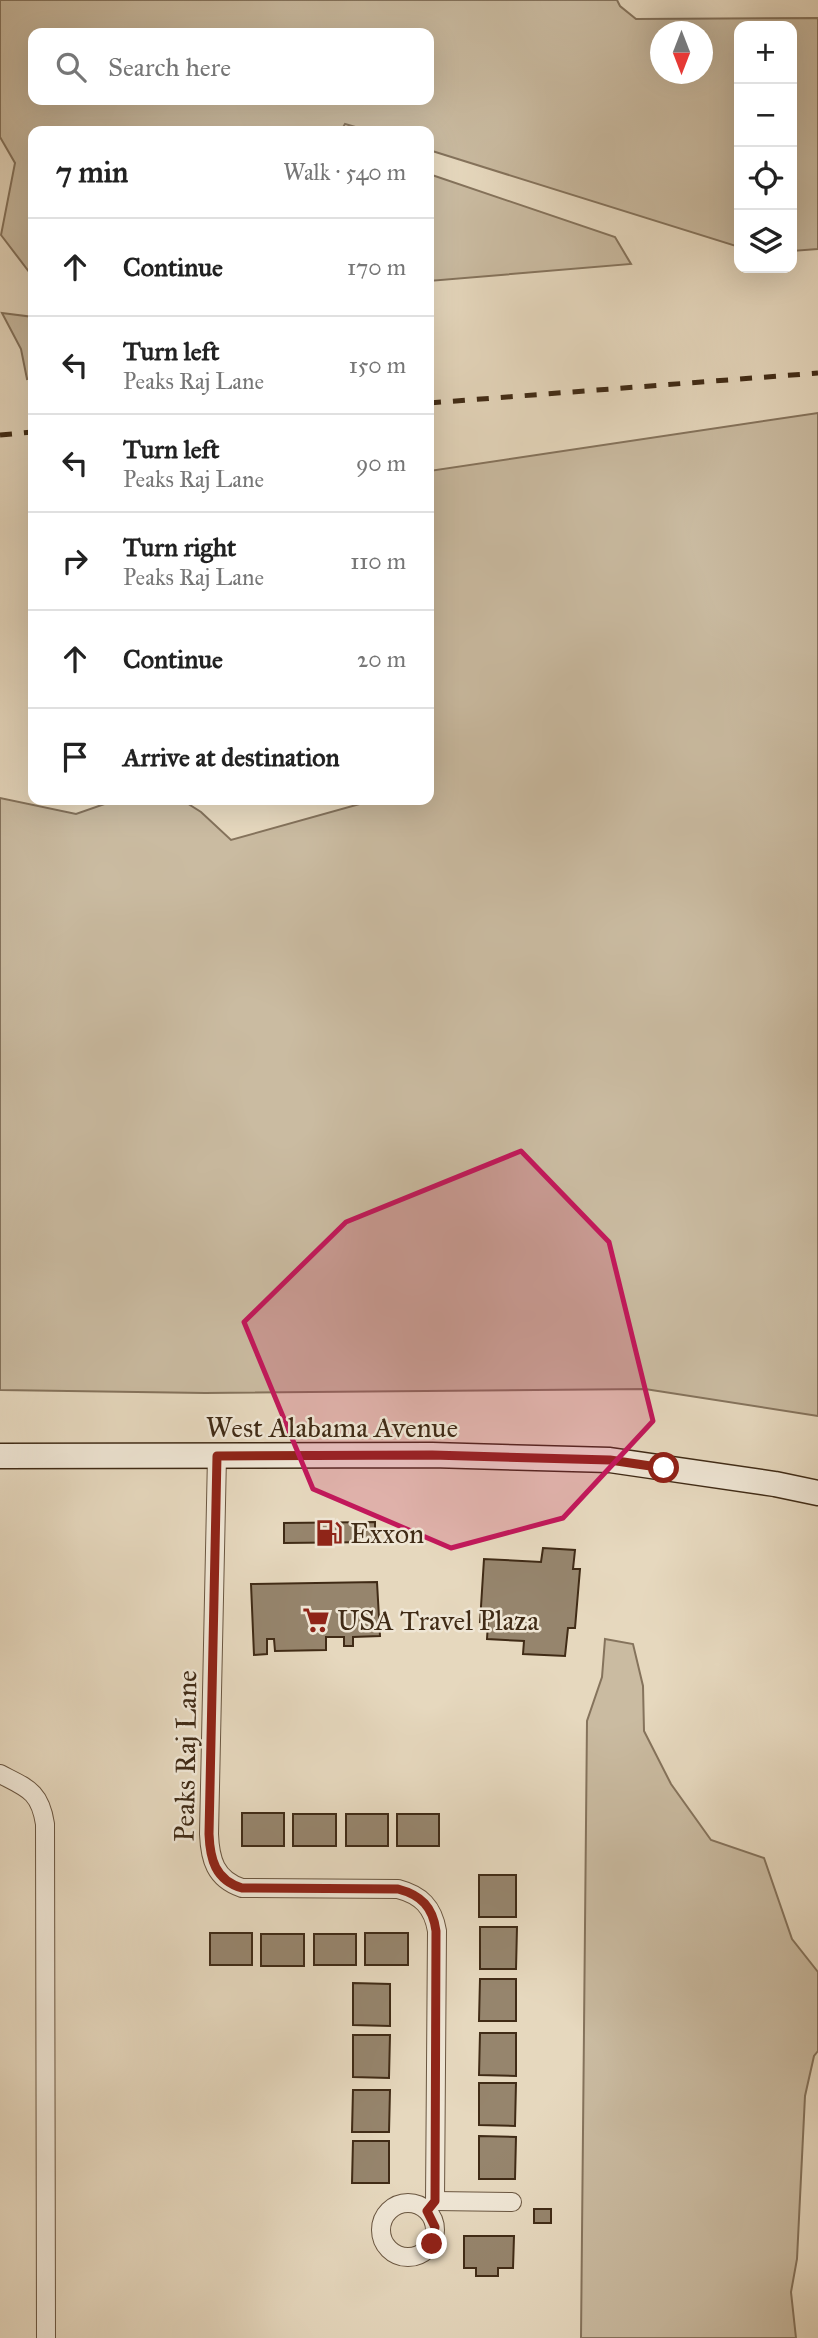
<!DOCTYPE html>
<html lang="en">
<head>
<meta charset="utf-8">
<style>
  body { margin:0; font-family:"IM FELL Great Primer",serif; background:#f6f6f6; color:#222 }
  .controls { position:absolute; right:21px; top:21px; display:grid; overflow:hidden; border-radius:14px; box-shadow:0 7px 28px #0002 }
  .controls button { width:63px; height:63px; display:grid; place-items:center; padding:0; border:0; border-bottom:2px solid #e0e0e0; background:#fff; color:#222; font:35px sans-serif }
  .compass { position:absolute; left:650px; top:21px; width:63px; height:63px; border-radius:50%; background:#fff; box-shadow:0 7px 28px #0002; rotate:180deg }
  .stop { position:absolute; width:21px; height:21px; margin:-16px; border:5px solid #8f2418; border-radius:50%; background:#fff }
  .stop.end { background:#8f2418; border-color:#fff; box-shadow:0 2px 7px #0008 }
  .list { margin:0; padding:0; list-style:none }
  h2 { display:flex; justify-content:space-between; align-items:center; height:91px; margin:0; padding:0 28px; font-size:30px }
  h2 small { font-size:23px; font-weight:400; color:#767676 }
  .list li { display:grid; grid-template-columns:46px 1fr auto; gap:21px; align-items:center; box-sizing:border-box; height:98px; padding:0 28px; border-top:2px solid #e0e0e0 }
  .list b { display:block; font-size:26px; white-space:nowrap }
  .list p { margin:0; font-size:23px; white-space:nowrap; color:#767676 }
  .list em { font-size:23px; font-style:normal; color:#767676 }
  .icon { flex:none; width:38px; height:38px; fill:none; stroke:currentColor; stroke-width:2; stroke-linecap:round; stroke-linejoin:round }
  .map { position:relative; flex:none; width:818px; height:2338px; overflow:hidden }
  .search { position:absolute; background:#fff; box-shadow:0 7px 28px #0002; left:28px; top:28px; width:406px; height:77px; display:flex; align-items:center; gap:18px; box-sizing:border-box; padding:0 24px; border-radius:14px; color:#767676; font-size:26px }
  .panel { position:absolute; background:#fff; box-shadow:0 7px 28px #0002; left:28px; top:126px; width:406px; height:679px; border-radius:14px }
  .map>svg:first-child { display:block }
  .green { fill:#cabba1; stroke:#85735c; stroke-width:2; fill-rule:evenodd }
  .building { fill:#96856d; stroke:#402b16; stroke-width:2 }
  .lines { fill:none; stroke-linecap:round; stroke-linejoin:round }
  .street-casing { stroke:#6a5640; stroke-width:20 }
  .secondary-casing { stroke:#402b16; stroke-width:27 }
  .street { stroke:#efe6d5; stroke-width:18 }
  .secondary { stroke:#efe6d5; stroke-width:24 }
  .rail { stroke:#402b16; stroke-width:5; stroke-dasharray:12 12; stroke-linecap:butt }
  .route { stroke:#8f2418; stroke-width:9 }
  .marked { fill:#c2185b; fill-opacity:0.2; stroke:#c2185b; stroke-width:5; stroke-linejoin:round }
  .labels { text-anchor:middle; stroke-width:5; stroke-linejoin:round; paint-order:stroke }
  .street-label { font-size:28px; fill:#402b16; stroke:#efe6d5 }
  .poi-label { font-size:28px; fill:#402b16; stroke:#efe6d5; text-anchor:start }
</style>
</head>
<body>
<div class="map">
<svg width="818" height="2338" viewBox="0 0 818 2338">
  <rect width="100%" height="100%" fill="#e6d8be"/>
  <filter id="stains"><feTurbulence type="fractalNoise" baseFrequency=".00286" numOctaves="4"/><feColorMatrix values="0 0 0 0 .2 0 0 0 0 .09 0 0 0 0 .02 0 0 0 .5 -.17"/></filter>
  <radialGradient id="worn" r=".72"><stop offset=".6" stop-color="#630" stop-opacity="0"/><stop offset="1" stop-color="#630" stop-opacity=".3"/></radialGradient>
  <g class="green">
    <path d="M0,0h617l3,6 16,13 182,-1v231l-26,2v-225h-53v221l-310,-97v-19h-60l-24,-7 -4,7h-308v146l-32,-42 14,-72 -15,-26zM660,32h42v42h-42zM429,33v67h-396v-67z"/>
    <polygon points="429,174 615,237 631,264 429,281"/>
    <polygon points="2,313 33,317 33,378 27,379 21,349"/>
    <polygon points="818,413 818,1416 645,1389 205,1393 0,1390 0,798 76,814 116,800 182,800 201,812 231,840 374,800 429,800 429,471"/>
    <polygon points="605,1639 633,1644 643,1686 644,1731 671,1784 711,1840 764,1858 792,1939 818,1972 818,2051 814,2056 805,2096 797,2259 791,2292 796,2338 581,2338 587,1721 602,1677"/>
  </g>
  <g class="building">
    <polygon points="375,1522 375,1542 284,1543 284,1523"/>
    <polygon points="543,1548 575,1550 573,1569 580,1569 575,1628 568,1628 565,1656 523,1654 524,1641 487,1639 488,1623 480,1622 484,1559 541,1562"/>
    <polygon points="377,1582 380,1636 353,1637 353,1646 344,1646 344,1637 326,1637 326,1650 275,1651 274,1639 267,1639 267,1654 254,1655 251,1584"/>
    <rect x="242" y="1813" width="42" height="33"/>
    <rect x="293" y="1814" width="43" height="32"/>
    <rect x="346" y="1814" width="42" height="32"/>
    <rect x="397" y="1814" width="42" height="32"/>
    <rect x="479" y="1875" width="37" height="42"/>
    <polygon points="480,1927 517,1927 516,1969 480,1969"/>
    <rect x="210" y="1933" width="42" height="32"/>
    <rect x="365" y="1933" width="43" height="32"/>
    <rect x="261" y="1934" width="43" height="32"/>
    <rect x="314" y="1934" width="42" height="31"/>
    <polygon points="480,1979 516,1979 516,2021 479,2021"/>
    <polygon points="353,1983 390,1984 390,2026 353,2025"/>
    <polygon points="480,2033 516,2033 516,2076 479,2075"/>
    <polygon points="353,2035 390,2035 389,2078 353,2077"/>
    <polygon points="479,2083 516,2083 515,2126 479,2125"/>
    <polygon points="353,2090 390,2090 389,2132 352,2132"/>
    <polygon points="479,2136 516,2137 515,2179 479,2179"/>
    <polygon points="353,2141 389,2141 389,2183 352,2183"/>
    <rect x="534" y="2209" width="17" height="14"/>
    <polygon points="464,2236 514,2236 513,2268 498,2268 498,2276 476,2276 476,2268 464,2268"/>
  </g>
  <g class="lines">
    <defs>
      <g id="street">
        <path d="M217,1456l-8,378c1,25 6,45 33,54l156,1c23,6 35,18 39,42l-2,270"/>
        <path d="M0,1774c27,14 40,17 45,50l1,514"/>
        <polyline points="435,2201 512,2202"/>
        <circle cx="408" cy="2230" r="27"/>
      </g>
      <polyline id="secondary" points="0,1456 432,1455 610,1460 775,1484 818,1493"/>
    </defs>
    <use href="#street" class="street-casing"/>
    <use href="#secondary" class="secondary-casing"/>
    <use href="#street" class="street"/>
    <use href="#secondary" class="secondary"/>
    <g class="rail">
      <polyline points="429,403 818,373"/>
      <polyline points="0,435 33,432"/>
    </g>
  </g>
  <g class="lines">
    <path class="route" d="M432,2244l3,-17 -8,-16 8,-10 1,-270c-3,-24 -15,-36 -38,-42l-156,-1c-27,-8 -32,-29 -33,-54l8,-378 215,-1 178,5 54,8"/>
  </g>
  <path class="marked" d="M521,1151l88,91 44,179 -90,97 -112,30 -138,-59 -69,-167 102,-100z"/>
  <defs>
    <symbol id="fuel-bare" viewBox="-9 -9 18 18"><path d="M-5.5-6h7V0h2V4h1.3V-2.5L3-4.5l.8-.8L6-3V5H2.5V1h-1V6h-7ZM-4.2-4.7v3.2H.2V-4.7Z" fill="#8f2418" stroke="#efe6d5" stroke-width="2.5" paint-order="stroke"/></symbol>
    <symbol id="supermarket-bare" viewBox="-9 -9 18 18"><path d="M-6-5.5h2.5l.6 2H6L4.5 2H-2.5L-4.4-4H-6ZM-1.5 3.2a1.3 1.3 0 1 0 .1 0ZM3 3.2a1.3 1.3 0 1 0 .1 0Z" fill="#8f2418" stroke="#efe6d5" stroke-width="2.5" paint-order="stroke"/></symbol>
  </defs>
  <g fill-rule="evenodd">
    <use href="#fuel-bare" x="310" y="1514" width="38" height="38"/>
    <use href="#supermarket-bare" x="297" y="1601" width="38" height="38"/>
  </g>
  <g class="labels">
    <g class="street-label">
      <text x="332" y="1437">West Alabama Avenue</text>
      <text transform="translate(185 1756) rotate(-89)" y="10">Peaks Raj Lane</text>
    </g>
    <g class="poi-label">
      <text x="350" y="1543">Exxon</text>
      <text x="337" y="1630">USA Travel Plaza</text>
    </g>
  </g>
  <rect width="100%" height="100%" filter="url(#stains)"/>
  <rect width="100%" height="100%" fill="url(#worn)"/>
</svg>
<div class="controls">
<button>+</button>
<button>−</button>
<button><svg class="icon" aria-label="locate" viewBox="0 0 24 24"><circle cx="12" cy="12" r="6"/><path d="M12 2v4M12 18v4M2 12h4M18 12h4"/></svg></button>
<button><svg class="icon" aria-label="layers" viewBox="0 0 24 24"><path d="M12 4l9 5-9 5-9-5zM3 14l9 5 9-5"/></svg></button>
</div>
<svg class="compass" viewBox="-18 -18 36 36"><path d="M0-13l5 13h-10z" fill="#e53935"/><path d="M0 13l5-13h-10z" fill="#767676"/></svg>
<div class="stop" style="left:664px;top:1468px"></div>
<div class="stop end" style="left:432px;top:2244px"></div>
<div class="search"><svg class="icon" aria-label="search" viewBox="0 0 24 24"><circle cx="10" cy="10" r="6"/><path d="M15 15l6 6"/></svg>Search here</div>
<section class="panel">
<h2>7 min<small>Walk · 540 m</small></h2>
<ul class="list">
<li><svg class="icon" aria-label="ahead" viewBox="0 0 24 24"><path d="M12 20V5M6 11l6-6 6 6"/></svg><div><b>Continue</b></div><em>170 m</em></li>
<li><svg class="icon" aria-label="left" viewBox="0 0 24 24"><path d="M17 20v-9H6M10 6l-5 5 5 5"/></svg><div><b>Turn left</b><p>Peaks Raj Lane</p></div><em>150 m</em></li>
<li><svg class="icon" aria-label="left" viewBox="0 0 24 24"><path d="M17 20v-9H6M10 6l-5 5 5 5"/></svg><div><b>Turn left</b><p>Peaks Raj Lane</p></div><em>90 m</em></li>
<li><svg class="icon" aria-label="right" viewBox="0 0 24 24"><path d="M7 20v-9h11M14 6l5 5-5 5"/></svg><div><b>Turn right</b><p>Peaks Raj Lane</p></div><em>110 m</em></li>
<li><svg class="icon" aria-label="ahead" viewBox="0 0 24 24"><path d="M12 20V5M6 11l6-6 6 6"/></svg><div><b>Continue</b></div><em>20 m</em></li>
<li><svg class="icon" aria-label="arrive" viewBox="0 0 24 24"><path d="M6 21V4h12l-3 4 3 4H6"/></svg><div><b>Arrive at destination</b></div></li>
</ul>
</section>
</div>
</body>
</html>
